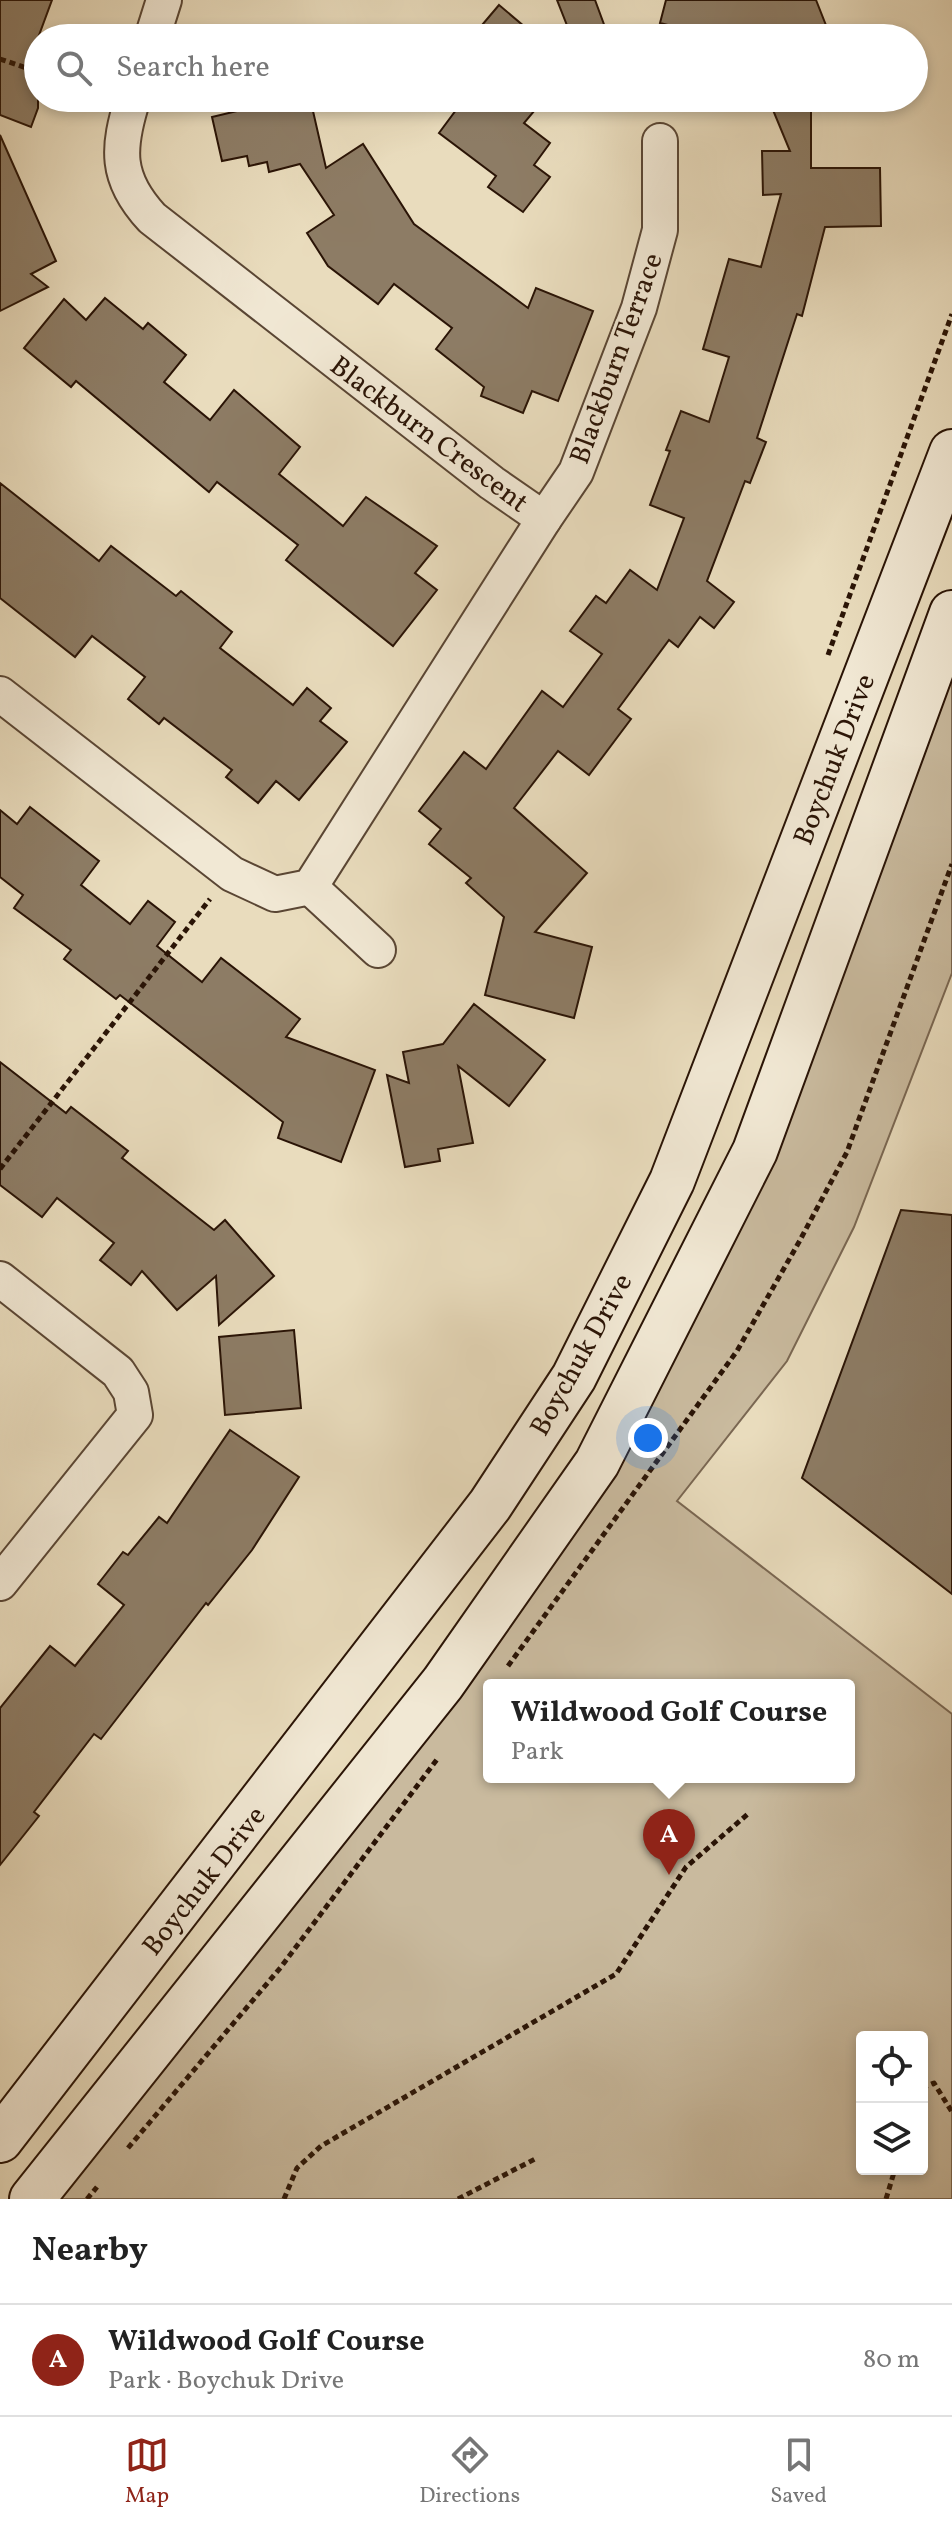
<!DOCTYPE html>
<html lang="en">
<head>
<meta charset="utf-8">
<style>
  body { margin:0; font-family:Vollkorn,serif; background:#f2f2f2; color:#222 }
  .controls { position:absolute; right:24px; bottom:24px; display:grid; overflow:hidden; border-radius:8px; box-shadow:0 4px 12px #0003 }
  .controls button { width:72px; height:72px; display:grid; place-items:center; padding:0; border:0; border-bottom:2px solid #e0e0e0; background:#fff; color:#222; font:40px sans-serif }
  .you { position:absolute; left:648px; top:1438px; width:28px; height:28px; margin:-20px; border:6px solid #fff; border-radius:50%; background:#1a73e8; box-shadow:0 0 0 12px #1a73e833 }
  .badge { display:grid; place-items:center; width:52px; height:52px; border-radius:50%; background:#8f2418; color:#fff; font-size:26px; font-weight:700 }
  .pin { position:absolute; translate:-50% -66px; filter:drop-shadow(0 2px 4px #0008) }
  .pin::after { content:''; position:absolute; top:42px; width:28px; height:24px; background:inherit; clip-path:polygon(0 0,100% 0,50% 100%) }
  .popup { position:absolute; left:483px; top:1679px; width:372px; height:104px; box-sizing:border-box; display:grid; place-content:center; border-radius:8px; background:#fff; filter:drop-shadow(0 2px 6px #0005); font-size:26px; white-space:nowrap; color:#767676 }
  .popup b { font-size:30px; color:#222 }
  .popup::after { content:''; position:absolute; left:50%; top:100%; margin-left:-16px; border:16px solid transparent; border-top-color:#fff }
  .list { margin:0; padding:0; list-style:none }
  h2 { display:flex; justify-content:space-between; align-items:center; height:104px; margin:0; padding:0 32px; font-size:34px }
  h2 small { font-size:26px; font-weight:400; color:#767676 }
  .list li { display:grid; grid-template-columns:52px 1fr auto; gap:24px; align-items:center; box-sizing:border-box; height:112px; padding:0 32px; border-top:2px solid #e0e0e0 }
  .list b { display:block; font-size:30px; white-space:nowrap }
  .list p { margin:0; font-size:26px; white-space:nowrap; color:#767676 }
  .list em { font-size:26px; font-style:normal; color:#767676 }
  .icon { flex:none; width:44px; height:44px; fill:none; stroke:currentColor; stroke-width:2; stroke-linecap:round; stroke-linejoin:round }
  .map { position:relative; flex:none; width:952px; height:2199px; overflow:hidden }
  .search { position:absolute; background:#fff; box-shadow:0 4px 12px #0003; left:24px; right:24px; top:24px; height:88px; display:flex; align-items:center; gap:20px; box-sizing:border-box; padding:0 28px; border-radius:44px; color:#767676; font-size:30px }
  .sheet { height:216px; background:#fff }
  nav { display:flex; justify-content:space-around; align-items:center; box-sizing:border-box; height:112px; border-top:2px solid #e0e0e0; background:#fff; font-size:22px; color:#767676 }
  nav a { display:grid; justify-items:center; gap:4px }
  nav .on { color:#8f2418 }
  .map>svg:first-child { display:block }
  .green { fill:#c9ba9e; stroke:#7a6752; stroke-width:2; fill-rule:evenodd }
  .building { fill:#8d7c65; stroke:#2a1406; stroke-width:2 }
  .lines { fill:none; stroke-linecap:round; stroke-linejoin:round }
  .street-casing { stroke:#5a4634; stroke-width:38 }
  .secondary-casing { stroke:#2a1406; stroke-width:48 }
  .path { stroke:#2a1406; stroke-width:5; stroke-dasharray:6 4; stroke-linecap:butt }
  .street { stroke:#f1e8d4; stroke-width:34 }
  .secondary { stroke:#f1e8d4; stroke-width:44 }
  .labels { text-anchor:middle; stroke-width:6; stroke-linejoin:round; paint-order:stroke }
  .street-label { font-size:28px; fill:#2a1406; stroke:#f1e8d4 }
</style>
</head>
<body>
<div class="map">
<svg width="952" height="2199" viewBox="0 0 952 2199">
  <rect width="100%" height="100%" fill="#e9dcbd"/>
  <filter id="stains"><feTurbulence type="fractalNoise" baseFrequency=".0025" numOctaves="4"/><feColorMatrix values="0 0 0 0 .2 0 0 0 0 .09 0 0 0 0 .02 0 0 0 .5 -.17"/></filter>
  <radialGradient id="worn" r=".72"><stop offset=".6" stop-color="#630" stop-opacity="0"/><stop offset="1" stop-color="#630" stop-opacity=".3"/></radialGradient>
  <path class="green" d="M952,613v360l-98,254 -67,134 -110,140 275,213v485h-927l572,-736 158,-312zM489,1685h360v92h-360zM862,2037h60v132h-60z"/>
  <g class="building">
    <polygon points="0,0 52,0 38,38 38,108 31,127 0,115"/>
    <polygon points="557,0 595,0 609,38 572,38"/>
    <polygon points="666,0 816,0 831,38 718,38 660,23"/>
    <polygon points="499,5 538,38 471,38"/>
    <polygon points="292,98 310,98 326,168 363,144 414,224 528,308 536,288 593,311 558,401 532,391 523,413 481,396 484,387 436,349 452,328 394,284 378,304 328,266 307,233 334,215 300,164 269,172 267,162 249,166 247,156 222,161 212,117"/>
    <polygon points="465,98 545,98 524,123 550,143 534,165 550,177 523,212 488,187 496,176 439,133"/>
    <polygon points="768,98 811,98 811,168 880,168 881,226 825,227 802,316 797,314 757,438 766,442 750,483 745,481 707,581 734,602 714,628 700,617 678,647 669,640 618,709 631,719 589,775 558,751 514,808 587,873 535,932 592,947 574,1018 485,995 504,917 466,883 471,878 429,844 441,829 419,811 464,752 486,769 542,691 563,707 602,654 570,631 596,596 606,603 630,570 657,590 684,518 650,505 670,451 666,450 681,411 709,422 729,357 703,349 729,259 761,267 781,194 763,195 762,151 790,151"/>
    <polygon points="0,135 56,261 31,274 48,287 0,311"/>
    <polygon points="105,298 143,329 148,323 186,355 164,382 210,420 234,390 300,447 279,474 343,526 366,497 437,546 415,573 437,590 393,646 286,560 298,545 217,482 209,492 76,381 71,387 24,348 64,299 86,320"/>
    <polygon points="0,483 99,561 111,546 176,596 181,591 232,632 220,648 293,705 307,688 331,708 320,721 347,742 299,800 276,781 258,803 226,777 232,770 164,718 159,724 128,699 145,677 92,636 75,657 0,598"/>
    <polygon points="30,807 99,861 81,885 130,924 148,901 175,922 157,946 202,982 221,958 300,1019 286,1037 375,1070 341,1162 278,1138 283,1122 120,995 116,999 64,959 71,950 14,908 23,895 0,877 0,810 17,824"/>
    <polygon points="474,1004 545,1060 509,1106 458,1066 473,1143 438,1149 440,1161 405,1167 387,1075 409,1083 403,1052 443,1044"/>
    <polygon points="0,1062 66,1113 71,1107 128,1151 122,1158 214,1230 225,1220 274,1276 219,1325 216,1276 177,1310 142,1271 131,1285 100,1260 114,1243 57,1198 42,1217 0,1185"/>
    <polygon points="901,1210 952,1215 952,1594 802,1478"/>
    <polygon points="294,1330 301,1408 225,1415 219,1337"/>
    <polygon points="230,1430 299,1477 252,1550 208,1605 206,1603 101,1739 94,1734 34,1812 39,1816 0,1865 0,1708 50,1646 75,1666 124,1605 98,1584 123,1552 128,1555 159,1517 167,1523"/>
  </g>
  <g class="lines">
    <defs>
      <g id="street">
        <polyline points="152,38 164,0"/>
        <polyline points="544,519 576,472 639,308 660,230 660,141"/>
        <path d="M0,694l232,180 43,20 35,-7 234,-368 -52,-36 -340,-265c-37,-40 -35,-70 -19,-120"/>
        <polyline points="310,887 378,950"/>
        <polyline points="0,1279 118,1372 131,1392 135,1415 0,1583"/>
      </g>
      <g id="secondary">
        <polyline points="0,2140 490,1505 574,1377 672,1181 952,452"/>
        <polyline points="32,2199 443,1683 597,1463 755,1151 952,613"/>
      </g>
    </defs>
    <use href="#street" class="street-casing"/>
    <use href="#secondary" class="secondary-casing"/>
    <g class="path">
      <polyline points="0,59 38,72"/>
      <polyline points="828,655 952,314"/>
      <polyline points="0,1169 210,899"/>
      <polyline points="508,1666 737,1351 799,1242 847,1152 952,864"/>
      <polyline points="922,2088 934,2083 952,2112"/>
      <polyline points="128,2148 281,1967 438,1758"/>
      <polyline points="87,2199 97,2187"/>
      <polyline points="284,2199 297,2168 321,2146 616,1974 686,1867 749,1813"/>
      <polyline points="458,2199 535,2159"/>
      <polyline points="886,2199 895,2169"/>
    </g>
    <use href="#street" class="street"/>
    <use href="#secondary" class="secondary"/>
  </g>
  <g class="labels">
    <g class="street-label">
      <text transform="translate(615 358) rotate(-70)" y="10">Blackburn Terrace</text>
      <text transform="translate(430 433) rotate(37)" y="10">Blackburn Crescent</text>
      <text transform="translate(833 759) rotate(-69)" y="10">Boychuk Drive</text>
      <text transform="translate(580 1354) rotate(-61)" y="10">Boychuk Drive</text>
      <text transform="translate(203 1880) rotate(-52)" y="10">Boychuk Drive</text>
    </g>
  </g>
  <rect width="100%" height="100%" filter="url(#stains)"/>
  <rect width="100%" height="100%" fill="url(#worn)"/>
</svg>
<div class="controls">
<button><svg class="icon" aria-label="locate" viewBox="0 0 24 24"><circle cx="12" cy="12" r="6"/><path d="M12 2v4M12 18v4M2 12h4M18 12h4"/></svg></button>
<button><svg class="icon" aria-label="layers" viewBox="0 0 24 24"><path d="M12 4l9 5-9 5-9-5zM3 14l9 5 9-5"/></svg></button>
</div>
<div class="you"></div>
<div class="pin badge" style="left:669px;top:1875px">A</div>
<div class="popup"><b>Wildwood Golf Course</b>Park</div>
<div class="search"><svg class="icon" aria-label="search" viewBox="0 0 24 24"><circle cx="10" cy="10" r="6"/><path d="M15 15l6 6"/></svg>Search here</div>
</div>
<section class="sheet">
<h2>Nearby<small></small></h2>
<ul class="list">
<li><span class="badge">A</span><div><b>Wildwood Golf Course</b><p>Park · Boychuk Drive</p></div><em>80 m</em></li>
</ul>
</section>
<nav>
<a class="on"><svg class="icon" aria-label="map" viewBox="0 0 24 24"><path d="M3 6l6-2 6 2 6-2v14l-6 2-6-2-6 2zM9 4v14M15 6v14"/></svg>Map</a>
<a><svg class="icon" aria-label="directions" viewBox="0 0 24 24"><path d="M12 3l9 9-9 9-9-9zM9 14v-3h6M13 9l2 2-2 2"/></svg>Directions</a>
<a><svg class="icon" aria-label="saved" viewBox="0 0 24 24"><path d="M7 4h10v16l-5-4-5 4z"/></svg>Saved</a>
</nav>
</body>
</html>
